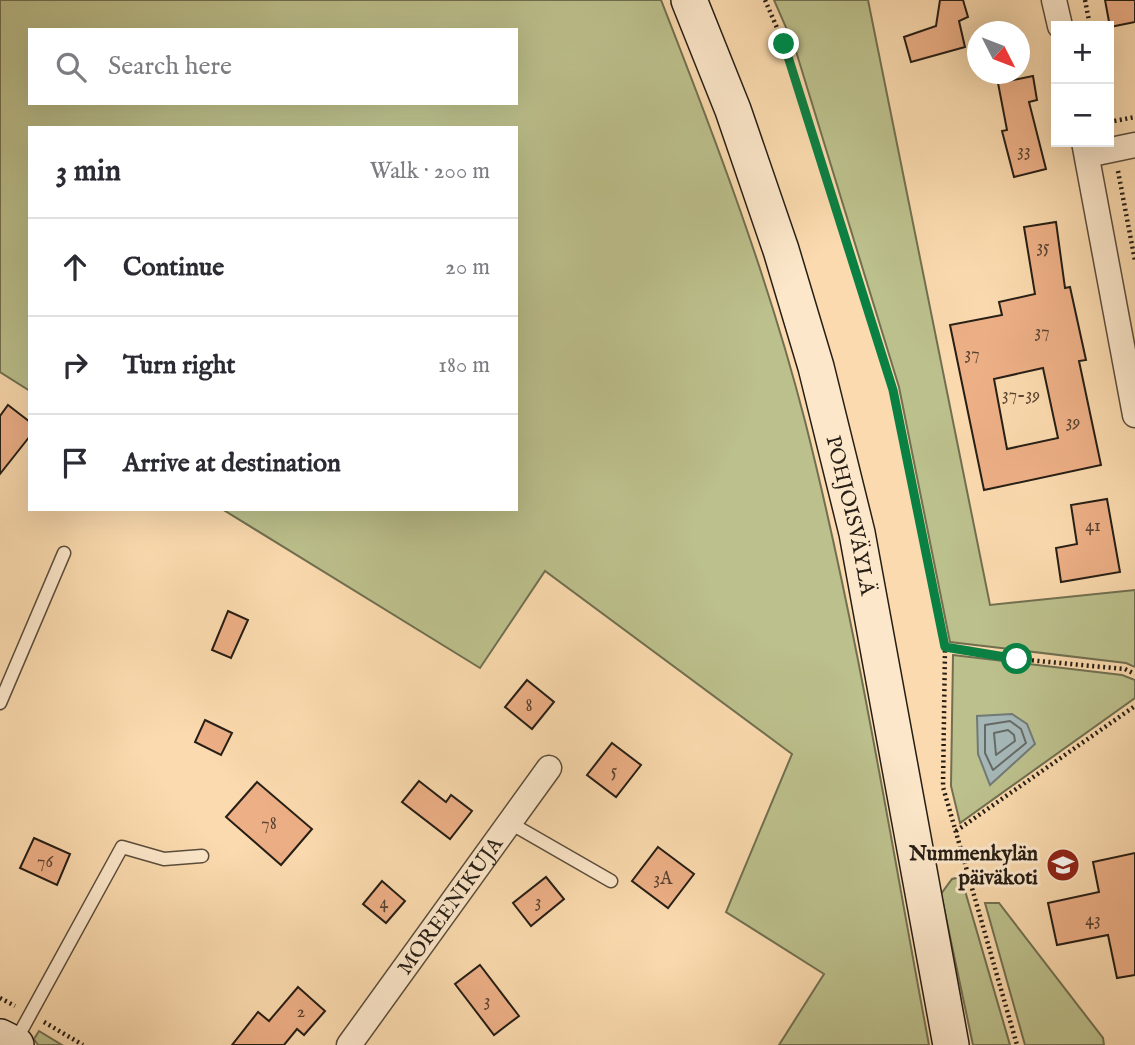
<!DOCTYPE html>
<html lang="en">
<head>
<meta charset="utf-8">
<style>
  body { margin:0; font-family:"IM FELL English",serif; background:#f7f7f7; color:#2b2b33 }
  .controls { position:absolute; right:21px; top:21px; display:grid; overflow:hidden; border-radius:0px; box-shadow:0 7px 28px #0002 }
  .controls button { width:63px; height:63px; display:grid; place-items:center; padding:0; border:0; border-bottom:2px solid #e1e1e2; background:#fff; color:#2b2b33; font:35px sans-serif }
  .compass { position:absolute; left:967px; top:21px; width:63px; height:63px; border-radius:50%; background:#fff; box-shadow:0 7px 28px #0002; rotate:132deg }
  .stop { position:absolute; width:21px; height:21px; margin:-16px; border:5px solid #0b8043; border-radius:50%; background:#fff }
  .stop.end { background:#0b8043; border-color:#fff; box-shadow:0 2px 7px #0008 }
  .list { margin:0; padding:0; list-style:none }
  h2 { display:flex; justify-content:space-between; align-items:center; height:91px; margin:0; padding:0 28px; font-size:30px }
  h2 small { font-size:23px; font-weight:400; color:#7c7c81 }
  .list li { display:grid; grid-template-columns:46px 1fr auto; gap:21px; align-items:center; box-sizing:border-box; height:98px; padding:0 28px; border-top:2px solid #e1e1e2 }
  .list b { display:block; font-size:26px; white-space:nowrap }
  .list em { font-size:23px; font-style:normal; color:#7c7c81 }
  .icon { flex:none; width:38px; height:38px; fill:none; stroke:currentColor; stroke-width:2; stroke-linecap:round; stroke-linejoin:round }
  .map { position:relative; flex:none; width:1135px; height:1045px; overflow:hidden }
  .search { position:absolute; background:#fff; box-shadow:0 7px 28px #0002; left:28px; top:28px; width:490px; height:77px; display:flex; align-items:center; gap:18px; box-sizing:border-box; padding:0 24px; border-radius:0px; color:#7c7c81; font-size:26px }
  .panel { position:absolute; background:#fff; box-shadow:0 7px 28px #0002; left:28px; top:126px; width:490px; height:385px; border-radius:0px }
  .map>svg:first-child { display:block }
  .green { fill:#bcc08c; stroke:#716f50; stroke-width:2; fill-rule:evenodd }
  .water { fill:#a5b7b7; stroke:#727a76; stroke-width:2 }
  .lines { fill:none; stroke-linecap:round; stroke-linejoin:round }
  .shore { stroke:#666a66; stroke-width:2 }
  .building { fill:#edaf86; stroke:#261e15; stroke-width:2; fill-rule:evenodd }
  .lane-casing { stroke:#5b4d3b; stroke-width:15 }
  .street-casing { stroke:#5b4d3b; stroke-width:27 }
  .secondary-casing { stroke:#261e15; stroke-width:38 }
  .path { stroke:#261e15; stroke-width:4.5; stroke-dasharray:2 3.5; stroke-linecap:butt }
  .lane { stroke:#fce7ca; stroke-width:12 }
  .street { stroke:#fce7ca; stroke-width:24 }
  .secondary { stroke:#fce7ca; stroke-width:35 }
  .route { stroke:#0b8043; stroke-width:9 }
  .labels { text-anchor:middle; stroke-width:6; stroke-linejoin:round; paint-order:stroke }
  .number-label { font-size:18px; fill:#584231 }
  .street-label { font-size:21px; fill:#261e15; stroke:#fce7ca }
  .poi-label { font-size:21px; font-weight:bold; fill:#261e15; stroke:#fce7ca; text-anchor:end }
</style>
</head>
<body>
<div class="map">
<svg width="1135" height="1045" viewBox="0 0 1135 1045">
  <rect width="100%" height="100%" fill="#fadaae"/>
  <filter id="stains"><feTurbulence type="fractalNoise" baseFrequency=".00286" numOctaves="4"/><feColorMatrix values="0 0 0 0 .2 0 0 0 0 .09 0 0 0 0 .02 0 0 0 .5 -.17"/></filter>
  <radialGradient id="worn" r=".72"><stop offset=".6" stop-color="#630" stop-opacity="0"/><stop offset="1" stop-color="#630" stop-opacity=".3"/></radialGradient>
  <g class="green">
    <path d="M0,0h661c54,138 107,277 144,421 52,206 85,416 124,624h-150l45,-71 -98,-62 66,-158 -247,-183 -65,97 -258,-159h294v-381h-486v263l-30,-19zM30,30h486v73h-486z"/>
    <polygon points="774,0 868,0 990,605 1135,590 1135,667 1126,663 950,642 899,387 795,48"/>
    <polygon points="953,655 1122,675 1135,680 1135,698 960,823 951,786"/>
    <polygon points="961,877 1010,1045 973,1045 941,894 952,879"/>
    <polygon points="985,903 999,903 1103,1038 1104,1045 1025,1045"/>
    <polygon points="39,1031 62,1045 38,1045 34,1039"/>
  </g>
  <polygon class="water" points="1012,714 1027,724 1035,744 990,785 978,754 977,716"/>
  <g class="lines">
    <g class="shore">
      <polygon points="1010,721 1021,729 1026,743 993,770 985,753 985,725"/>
      <polygon points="1008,730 1014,735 1015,741 996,755 994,733"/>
    </g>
  </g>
  <g class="building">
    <polygon points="940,0 963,0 968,17 959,21 965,47 911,62 904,37 936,26"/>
    <polygon points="1105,0 1135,0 1135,22 1110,27"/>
    <polygon points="1033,76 1037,100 1029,102 1046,169 1014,177 1002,131 1007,130 998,83"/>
    <path d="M1056,222l9,66 5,-1 16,73 -7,1 22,104 -117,25 -34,-165 52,-10 -3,-13 36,-8 -11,-67zM1043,368l15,70 -51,11 -13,-70z"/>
    <polygon points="8,405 30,422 30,436 0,474 0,416"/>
    <polygon points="1107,499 1120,572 1061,582 1056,548 1077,544 1071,505"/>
    <polygon points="228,611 248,620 231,658 212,650"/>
    <polygon points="527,680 554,702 532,729 505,707"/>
    <polygon points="205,720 232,733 221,755 195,742"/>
    <polygon points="612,743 641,765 616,797 587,775"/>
    <polygon points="419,781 446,802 451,795 472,811 450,839 402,802"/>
    <polygon points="257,782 312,829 281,865 226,817"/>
    <polygon points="34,838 70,854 57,885 20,868"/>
    <polygon points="658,847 694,874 668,908 632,881"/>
    <polygon points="1135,853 1135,975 1117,978 1108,935 1057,945 1048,903 1099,892 1093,862"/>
    <polygon points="546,877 564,899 531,926 513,903"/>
    <polygon points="382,881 405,901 386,923 363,904"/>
    <polygon points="480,965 519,1016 494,1035 455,984"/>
    <polygon points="298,987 325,1011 304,1035 297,1029 284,1045 232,1045 258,1012 269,1021"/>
  </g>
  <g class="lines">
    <defs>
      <g id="lane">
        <polyline points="0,703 64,553"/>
        <polyline points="510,823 611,881"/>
        <polyline points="15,1042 122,847 164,859 202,856"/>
      </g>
      <g id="street">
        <polyline points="1054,0 1060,26"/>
        <polyline points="1084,142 1135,415"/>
        <polyline points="1087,155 1135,145"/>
        <path id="s1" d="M349,1045l200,-277"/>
      </g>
      <g id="secondary">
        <path id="s2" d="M689,0l44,110 48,140 35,117 41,166 94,512"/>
        <polyline points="0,1037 16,1045"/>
      </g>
    </defs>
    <use href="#lane" class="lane-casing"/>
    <use href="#street" class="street-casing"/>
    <use href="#secondary" class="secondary-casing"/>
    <g class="path">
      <polyline points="765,0 784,44 893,390 945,647 943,787 1017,1045"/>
      <polyline points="1085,0 1090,26"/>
      <polyline points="1109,122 1135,117"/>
      <polyline points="1118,171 1135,261"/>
      <polyline points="945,647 1017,659 1125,669 1135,674"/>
      <polyline points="956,831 1135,706"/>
      <polyline points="0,998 15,1006"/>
      <polyline points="44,1022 83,1045"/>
    </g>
    <use href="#lane" class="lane"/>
    <use href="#street" class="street"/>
    <use href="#secondary" class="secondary"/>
  </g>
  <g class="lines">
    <polyline class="route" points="784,44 893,390 945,647 1017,659"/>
  </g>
  <defs>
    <symbol id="school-disc" viewBox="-11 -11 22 22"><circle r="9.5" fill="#8f2418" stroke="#fce7ca"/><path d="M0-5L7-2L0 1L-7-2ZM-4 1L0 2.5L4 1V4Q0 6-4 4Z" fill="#fff"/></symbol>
  </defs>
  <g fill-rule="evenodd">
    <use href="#school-disc" x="1044" y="846" width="38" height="38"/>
  </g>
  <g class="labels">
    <g class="number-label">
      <text x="1024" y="156">33</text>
      <text x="1043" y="252">35</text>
      <text x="1042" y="337">37</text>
      <text x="972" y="359">37</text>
      <text x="1021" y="400">37-39</text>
      <text x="1073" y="427">39</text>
      <text x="1093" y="531">41</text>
      <text x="529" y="711">8</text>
      <text x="614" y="776">5</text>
      <text x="269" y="829">78</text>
      <text x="45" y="867">76</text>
      <text x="663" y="884">3A</text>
      <text x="538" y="907">3</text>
      <text x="384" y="908">4</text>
      <text x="1093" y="925">43</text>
      <text x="487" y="1006">3</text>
      <text x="301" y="1017">2</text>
    </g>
    <g class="street-label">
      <text dy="7" stroke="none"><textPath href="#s2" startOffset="541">POHJOISVÄYLÄ</textPath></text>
      <text dy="7" stroke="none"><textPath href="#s1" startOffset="172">MOREENIKUJA</textPath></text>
    </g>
    <g class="poi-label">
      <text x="1038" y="860">Nummenkylän<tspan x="1038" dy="24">päiväkoti</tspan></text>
    </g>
  </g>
  <rect width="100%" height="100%" filter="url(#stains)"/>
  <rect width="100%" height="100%" fill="url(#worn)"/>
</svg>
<div class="controls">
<button>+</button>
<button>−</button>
</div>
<svg class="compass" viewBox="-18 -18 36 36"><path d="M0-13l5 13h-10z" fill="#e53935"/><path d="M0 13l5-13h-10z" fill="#7c7c81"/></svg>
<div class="stop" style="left:1017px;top:659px"></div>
<div class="stop end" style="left:784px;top:44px"></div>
<div class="search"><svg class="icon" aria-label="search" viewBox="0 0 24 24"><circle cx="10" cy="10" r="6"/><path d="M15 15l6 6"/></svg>Search here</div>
<section class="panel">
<h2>3 min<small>Walk · 200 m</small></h2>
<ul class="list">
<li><svg class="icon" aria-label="ahead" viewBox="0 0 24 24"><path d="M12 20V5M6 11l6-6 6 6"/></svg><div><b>Continue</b></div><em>20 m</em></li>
<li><svg class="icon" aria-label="right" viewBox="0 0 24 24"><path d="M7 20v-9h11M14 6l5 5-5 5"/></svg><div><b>Turn right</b></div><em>180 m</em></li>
<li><svg class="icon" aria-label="arrive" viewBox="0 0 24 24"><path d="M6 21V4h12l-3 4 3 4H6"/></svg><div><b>Arrive at destination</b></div></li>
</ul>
</section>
</div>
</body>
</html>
